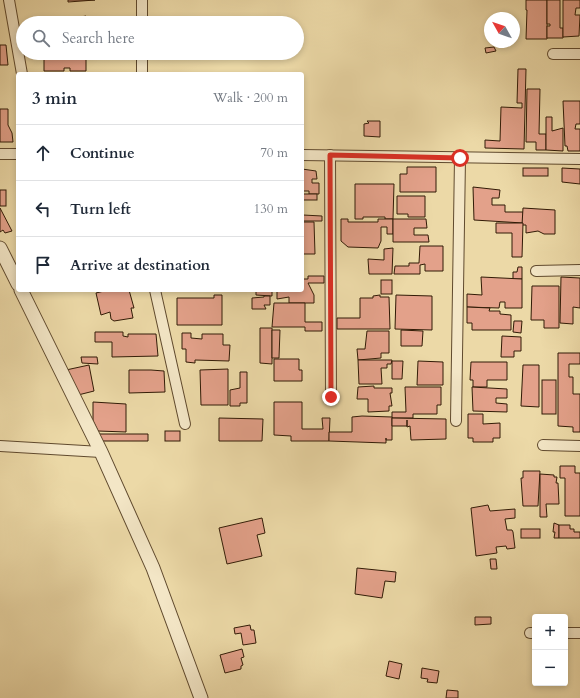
<!DOCTYPE html>
<html lang="en">
<head>
<meta charset="utf-8">
<style>
  body { margin:0; font-family:Cardo,serif; background:#f6f6f7; color:#1f2937 }
  .controls { position:absolute; right:12px; bottom:12px; display:grid; overflow:hidden; border-radius:4px; box-shadow:0 2px 6px #0003 }
  .controls button { width:36px; height:36px; display:grid; place-items:center; padding:0; border:0; border-bottom:1px solid #e0e1e3; background:#fff; color:#1f2937; font:20px sans-serif }
  .compass { position:absolute; left:484px; top:12px; width:36px; height:36px; border-radius:50%; background:#fff; box-shadow:0 2px 6px #0003; rotate:310deg }
  .stop { position:absolute; width:12px; height:12px; margin:-9px; border:3px solid #d93025; border-radius:50%; background:#fff }
  .stop.end { background:#d93025; border-color:#fff; box-shadow:0 1px 4px #0008 }
  .list { margin:0; padding:0; list-style:none }
  h2 { display:flex; justify-content:space-between; align-items:center; height:52px; margin:0; padding:0 16px; font-size:17px }
  h2 small { font-size:13px; font-weight:400; color:#747a83 }
  .list li { display:grid; grid-template-columns:26px 1fr auto; gap:12px; align-items:center; box-sizing:border-box; height:56px; padding:0 16px; border-top:1px solid #e0e1e3 }
  .list b { display:block; font-size:15px; white-space:nowrap }
  .list em { font-size:13px; font-style:normal; color:#747a83 }
  .icon { flex:none; width:22px; height:22px; fill:none; stroke:currentColor; stroke-width:2; stroke-linecap:round; stroke-linejoin:round }
  .map { position:relative; flex:none; width:580px; height:698px; overflow:hidden }
  .search { position:absolute; background:#fff; box-shadow:0 2px 6px #0003; left:16px; top:16px; width:288px; height:44px; display:flex; align-items:center; gap:10px; box-sizing:border-box; padding:0 14px; border-radius:22px; color:#747a83; font-size:15px }
  .panel { position:absolute; background:#fff; box-shadow:0 2px 6px #0003; left:16px; top:72px; width:288px; height:220px; border-radius:4px }
  .map>svg:first-child { display:block }
  .building { fill:#e3a18a; stroke:#311b06 }
  .lines { fill:none; stroke-linecap:round; stroke-linejoin:round }
  .minor-casing { stroke:#604a2e; stroke-width:12 }
  .tertiary-casing { stroke:#604a2e; stroke-width:15 }
  .minor { stroke:#f3e6c6; stroke-width:10 }
  .tertiary { stroke:#f3e6c6; stroke-width:13 }
  .route { stroke:#d93025; stroke-width:5 }
</style>
</head>
<body>
<div class="map">
<svg width="580" height="698" viewBox="0 0 580 698">
  <rect width="100%" height="100%" fill="#ecd9a7"/>
  <filter id="stains"><feTurbulence type="fractalNoise" baseFrequency=".005" numOctaves="4"/><feColorMatrix values="0 0 0 0 .2 0 0 0 0 .09 0 0 0 0 .02 0 0 0 .5 -.17"/></filter>
  <radialGradient id="worn" r=".72"><stop offset=".6" stop-color="#630" stop-opacity="0"/><stop offset="1" stop-color="#630" stop-opacity=".3"/></radialGradient>
  <g class="building">
    <polygon points="68,0 95,0 68,2"/>
    <polygon points="526,0 547,0 547,39 526,39 527,10 526,10"/>
    <polygon points="547,0 560,0 560,28 563,28 563,38 547,38 547,26 550,26 550,24 547,24"/>
    <polygon points="563,0 580,0 580,8 576,8 575,15 580,15 579,36 563,37"/>
    <polygon points="86,16 87,23 59,23 59,21"/>
    <polygon points="114,19 114,23 101,23 101,20"/>
    <polygon points="0,45 6,45 8,65 0,65"/>
    <polygon points="494,47 496,51 486,53 485,48"/>
    <polygon points="44,53 86,53 86,71 70,71 70,68 64,68 64,71 44,71"/>
    <polygon points="518,69 526,69 524,149 485,148 485,140 500,141 501,107 522,108 522,103 517,103"/>
    <polygon points="527,89 540,89 539,134 546,134 546,150 536,150 536,142 526,142"/>
    <polygon points="563,101 580,101 580,124 576,124 575,129 580,129 580,151 568,151 567,146 565,146"/>
    <polygon points="0,109 8,109 8,125 12,133 13,142 0,142"/>
    <polygon points="546,117 552,117 552,131 563,128 563,151 546,150"/>
    <polygon points="367,121 380,121 380,137 364,136 364,124 369,123"/>
    <polygon points="407,167 436,167 436,192 400,192 400,174 407,174"/>
    <rect x="523" y="168" width="25" height="8"/>
    <polygon points="562,168 580,169 580,184 562,182"/>
    <polygon points="302,169 316,171 317,179 312,179 312,183 319,183 319,194 309,194 309,191 302,191"/>
    <polygon points="355,184 394,184 393,219 385,219 385,217 363,217 363,219 355,219"/>
    <polygon points="473,187 500,190 499,198 492,198 492,205 505,205 505,212 523,212 523,223 474,220"/>
    <rect x="0" y="190" width="6" height="16"/>
    <rect x="302" y="194" width="15" height="6"/>
    <polygon points="397,196 425,196 425,217 408,217 408,214 397,214"/>
    <polygon points="0,208 12,231 5,233 3,230 0,232"/>
    <polygon points="523,208 555,210 555,234 544,234 538,231 526,233 526,225 522,225"/>
    <polygon points="303,215 322,216 322,221 303,221"/>
    <polygon points="341,219 348,219 348,222 378,222 378,219 393,219 393,234 387,234 387,227 381,227 381,241 378,248 348,247 341,241"/>
    <polygon points="393,219 426,219 427,228 414,228 414,235 428,235 429,242 393,242"/>
    <polygon points="302,222 314,222 315,254 302,254"/>
    <polygon points="496,223 523,223 522,257 512,257 512,233 496,233"/>
    <polygon points="420,246 443,246 443,271 425,271 425,264 420,265 420,274 394,274 395,266 409,266 409,263 419,263"/>
    <polygon points="393,248 392,274 369,274 368,259 384,260 384,249"/>
    <polygon points="518,267 522,267 522,279 513,279 513,272 517,272"/>
    <polygon points="308,276 324,276 324,283 308,283 314,295 314,303 289,303 289,297 277,299 277,290 302,290 302,279 308,279"/>
    <polygon points="481,277 522,279 522,308 505,308 505,302 500,302 499,308 467,307 467,294 482,295"/>
    <polygon points="561,277 580,278 580,308 573,307 573,324 560,323"/>
    <rect x="381" y="280" width="11" height="14"/>
    <polygon points="532,286 559,286 559,328 544,328 544,320 531,320"/>
    <polygon points="108,290 129,290 134,308 131,308 133,318 114,321 111,319 110,312 101,315 96,293"/>
    <polygon points="256,290 272,290 272,296 256,295"/>
    <polygon points="214,295 222,295 222,325 177,325 177,298 214,298"/>
    <polygon points="380,295 380,297 389,297 390,329 337,329 337,318 360,318 360,298 373,298 373,296"/>
    <polygon points="396,295 432,296 432,330 395,329"/>
    <polygon points="264,296 270,296 270,305 264,305 266,309 252,309 252,298 264,297"/>
    <polygon points="274,303 305,303 305,322 322,322 322,331 305,331 305,327 272,327"/>
    <polygon points="467,307 490,308 489,311 500,311 500,314 511,315 511,330 472,330 472,323 467,323"/>
    <polygon points="514,321 522,321 521,333 513,332"/>
    <polygon points="260,328 272,328 272,364 260,363"/>
    <polygon points="272,330 280,330 279,358 272,358"/>
    <polygon points="401,330 423,331 422,346 401,346"/>
    <polygon points="367,331 389,331 389,353 381,353 381,358 358,360 357,349 365,349"/>
    <polygon points="95,332 123,332 123,336 128,337 128,334 156,334 158,356 112,357 112,342 95,342"/>
    <polygon points="182,333 191,333 191,338 202,339 202,334 223,334 223,345 230,345 229,361 195,360 195,363 186,362 186,349 182,349"/>
    <polygon points="502,336 521,337 521,351 514,351 514,357 501,357"/>
    <polygon points="558,353 580,353 580,364 569,364 569,377 573,377 573,394 580,394 580,432 573,432 573,427 558,426"/>
    <polygon points="81,357 97,357 98,364 82,363"/>
    <polygon points="274,359 299,359 299,370 302,370 302,381 274,381"/>
    <polygon points="358,360 392,360 391,364 387,364 387,368 381,368 382,384 359,384"/>
    <polygon points="392,361 403,361 402,379 392,379"/>
    <polygon points="418,361 443,362 443,385 417,385"/>
    <polygon points="471,362 507,362 507,380 487,380 487,387 473,387 473,380 470,380"/>
    <polygon points="89,365 94,391 78,395 66,370"/>
    <polygon points="523,365 539,365 539,407 521,406"/>
    <polygon points="228,369 228,405 201,405 200,370"/>
    <polygon points="151,370 164,371 165,392 129,393 129,370"/>
    <polygon points="240,372 247,372 247,403 240,403 240,406 230,406 230,390 240,388"/>
    <rect x="542" y="380" width="14" height="34"/>
    <polygon points="374,386 374,388 392,388 392,393 390,393 392,406 389,406 389,411 368,412 368,399 357,399 358,387"/>
    <polygon points="405,387 441,387 441,405 437,405 437,414 413,414 413,418 392,418 392,412 406,412"/>
    <polygon points="472,387 507,389 507,398 496,398 496,403 507,404 507,412 473,411"/>
    <polygon points="93,402 126,404 126,432 98,431 93,421"/>
    <polygon points="274,402 302,402 302,429 323,429 322,418 330,418 329,441 291,441 291,436 274,435"/>
    <polygon points="468,414 483,414 483,424 500,423 500,438 493,438 493,442 473,442 473,438 468,438"/>
    <polygon points="362,416 392,417 392,440 386,440 386,438 386,443 329,441 329,432 352,432 352,417"/>
    <polygon points="219,418 263,419 262,441 219,441"/>
    <polygon points="392,418 446,419 446,439 411,440 410,426 407,427 407,420 407,426 392,426"/>
    <rect x="165" y="431" width="15" height="10"/>
    <polygon points="97,434 148,434 148,441 100,441"/>
    <polygon points="560,466 575,466 575,473 580,473 580,516 565,516 565,478 560,478"/>
    <polygon points="523,471 540,471 538,506 523,506 521,478 523,478"/>
    <polygon points="540,474 554,475 554,477 557,477 556,483 558,483 559,504 546,504 547,517 540,517"/>
    <polygon points="488,505 490,511 515,509 515,518 505,519 507,530 512,530 513,532 515,548 507,549 506,546 496,547 497,553 476,556 471,508"/>
    <polygon points="262,518 265,533 257,535 262,556 227,564 219,528"/>
    <polygon points="554,523 559,525 559,538 554,538 555,532 553,532"/>
    <polygon points="559,525 570,525 570,529 574,529 574,532 580,532 580,538 559,538"/>
    <rect x="521" y="529" width="19" height="9"/>
    <polygon points="490,559 496,559 497,569 491,569"/>
    <polygon points="357,568 396,572 395,582 385,581 382,598 355,594"/>
    <polygon points="475,617 491,617 491,624 475,625"/>
    <polygon points="250,625 251,630 254,630 256,643 243,645 241,633 235,634 234,628"/>
    <polygon points="242,649 244,657 241,658 243,665 241,666 241,669 225,673 220,655"/>
    <polygon points="389,661 402,664 399,679 386,676"/>
    <polygon points="422,668 439,671 437,683 427,682 428,679 421,678"/>
    <polygon points="447,690 458,691 458,698 446,698"/>
  </g>
  <g class="lines">
    <defs>
      <g id="minor">
        <polyline points="9,0 22,74"/>
        <polyline points="142,23 142,0"/>
        <polyline points="553,54 580,54"/>
        <polyline points="142,74 142,53"/>
        <polyline points="0,154 18,154"/>
        <polyline points="302,155 580,159"/>
        <polyline points="330,155 331,397"/>
        <polyline points="536,271 580,270"/>
        <polyline points="155,290 185,424"/>
        <polyline points="456,421 460,158"/>
        <polyline points="543,445 580,446"/>
        <polyline points="0,446 101,452"/>
        <polyline points="530,633 535,633"/>
        <polyline points="565,633 580,633"/>
      </g>
      <g id="tertiary">
        <polyline points="0,248 18,284"/>
        <polyline points="21,290 101,452 153,568 201,698"/>
      </g>
    </defs>
    <use href="#minor" class="minor-casing"/>
    <use href="#tertiary" class="tertiary-casing"/>
    <use href="#minor" class="minor"/>
    <use href="#tertiary" class="tertiary"/>
  </g>
  <g class="lines">
    <polyline class="route" points="331,397 330,155 460,158"/>
  </g>
  <rect width="100%" height="100%" filter="url(#stains)"/>
  <rect width="100%" height="100%" fill="url(#worn)"/>
</svg>
<div class="controls">
<button>+</button>
<button>−</button>
</div>
<svg class="compass" viewBox="-18 -18 36 36"><path d="M0-13l5 13h-10z" fill="#e53935"/><path d="M0 13l5-13h-10z" fill="#747a83"/></svg>
<div class="stop" style="left:460px;top:158px"></div>
<div class="stop end" style="left:331px;top:397px"></div>
<div class="search"><svg class="icon" aria-label="search" viewBox="0 0 24 24"><circle cx="10" cy="10" r="6"/><path d="M15 15l6 6"/></svg>Search here</div>
<section class="panel">
<h2>3 min<small>Walk · 200 m</small></h2>
<ul class="list">
<li><svg class="icon" aria-label="ahead" viewBox="0 0 24 24"><path d="M12 20V5M6 11l6-6 6 6"/></svg><div><b>Continue</b></div><em>70 m</em></li>
<li><svg class="icon" aria-label="left" viewBox="0 0 24 24"><path d="M17 20v-9H6M10 6l-5 5 5 5"/></svg><div><b>Turn left</b></div><em>130 m</em></li>
<li><svg class="icon" aria-label="arrive" viewBox="0 0 24 24"><path d="M6 21V4h12l-3 4 3 4H6"/></svg><div><b>Arrive at destination</b></div></li>
</ul>
</section>
</div>
</body>
</html>
